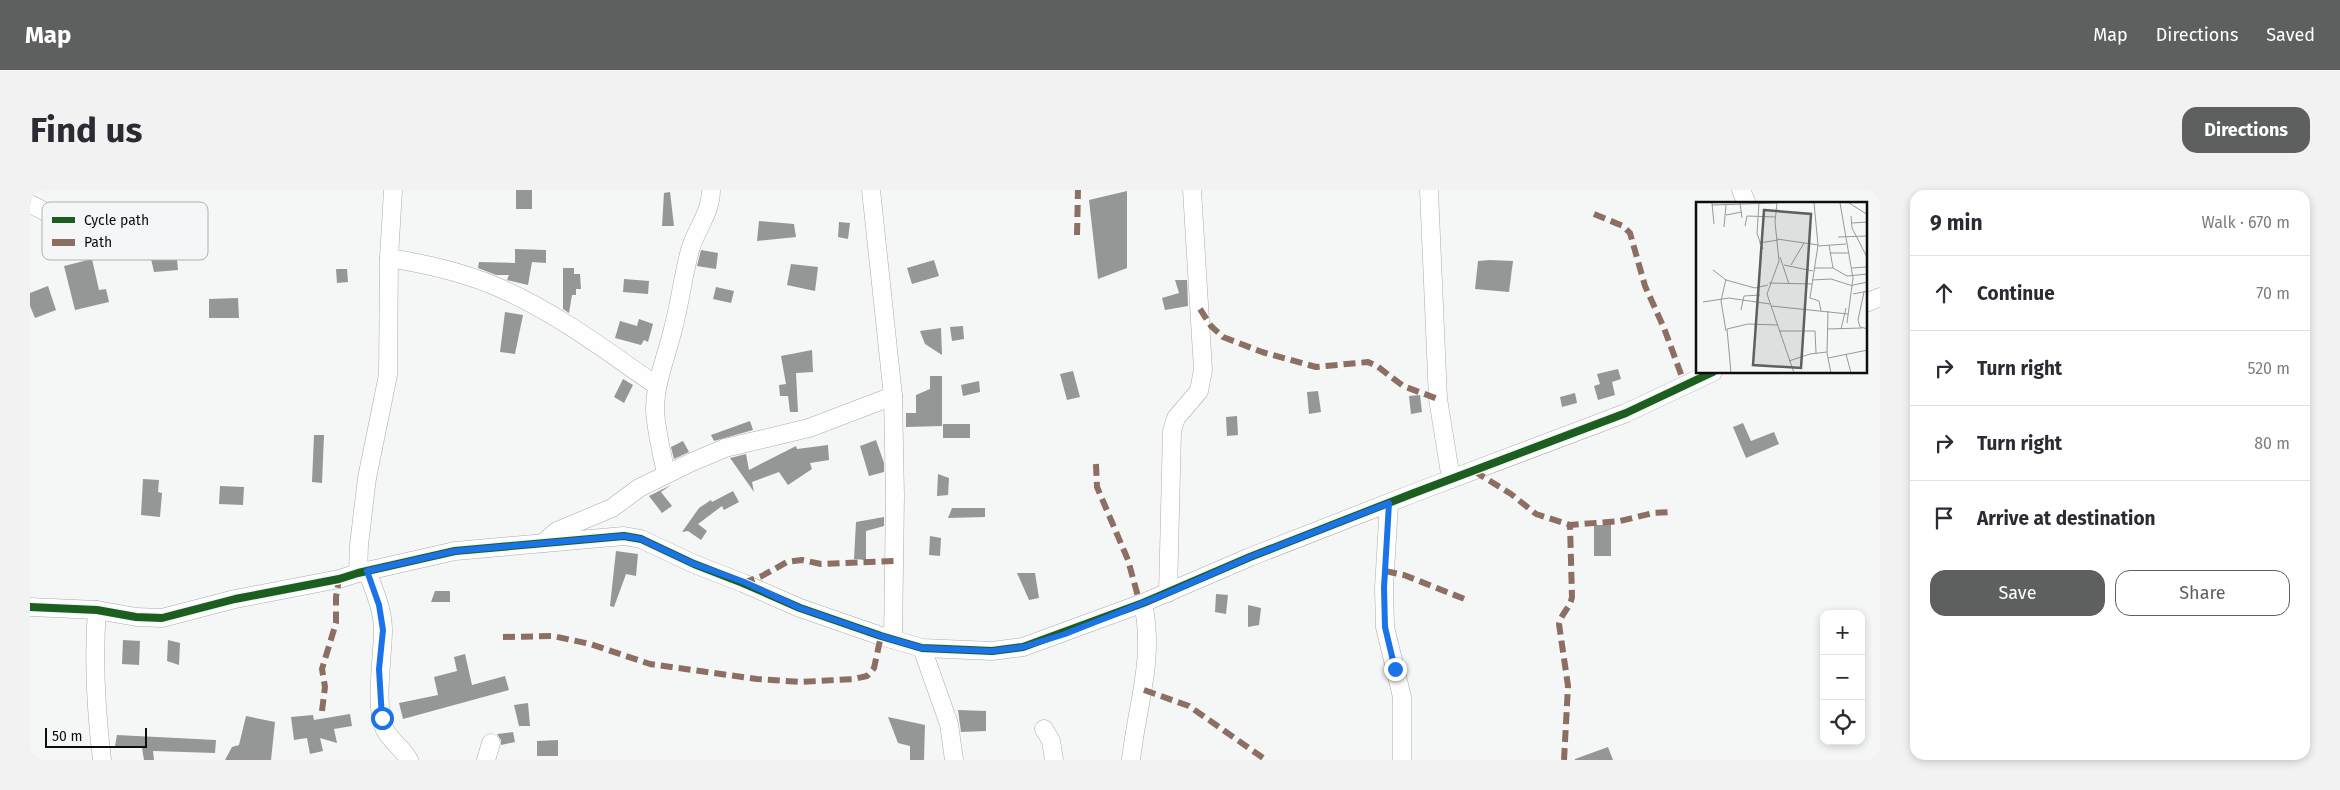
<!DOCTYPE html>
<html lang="en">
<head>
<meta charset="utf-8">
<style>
  body { margin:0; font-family:"Fira Sans",sans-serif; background:#f2f2f3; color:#2b2b33 }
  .controls { position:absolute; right:15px; bottom:15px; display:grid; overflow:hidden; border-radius:10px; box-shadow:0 2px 8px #0003 }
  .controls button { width:45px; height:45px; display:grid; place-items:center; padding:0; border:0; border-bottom:1px solid #e1e1e2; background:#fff; color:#2b2b33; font:25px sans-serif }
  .scale { position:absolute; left:15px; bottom:12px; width:102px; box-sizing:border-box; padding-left:5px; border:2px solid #0d0d0e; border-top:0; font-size:14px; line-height:18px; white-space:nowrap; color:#0d0d0e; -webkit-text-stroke:4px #f4f6f7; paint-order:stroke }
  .stop { position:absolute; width:15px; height:15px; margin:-11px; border:4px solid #1a73e8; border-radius:50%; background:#fff }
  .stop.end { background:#1a73e8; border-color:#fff; box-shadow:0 1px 5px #0008 }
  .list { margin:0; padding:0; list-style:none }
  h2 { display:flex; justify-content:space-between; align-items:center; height:65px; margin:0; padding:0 20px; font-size:21px }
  h2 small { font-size:16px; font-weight:400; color:#7c7c81 }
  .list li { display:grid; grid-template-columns:32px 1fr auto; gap:15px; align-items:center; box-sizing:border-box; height:75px; padding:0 20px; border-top:1px solid #e1e1e2 }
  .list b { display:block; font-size:19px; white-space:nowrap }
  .list em { font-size:16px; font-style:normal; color:#7c7c81 }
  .actions { display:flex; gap:10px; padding:15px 20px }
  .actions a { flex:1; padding:11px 0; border:1px solid #5e5f5f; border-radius:15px; text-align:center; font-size:18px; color:#5e5f5f }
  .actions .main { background:#5e5f5f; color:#fff }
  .icon { flex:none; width:28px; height:28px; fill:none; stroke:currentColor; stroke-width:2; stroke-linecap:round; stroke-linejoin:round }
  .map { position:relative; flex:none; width:1850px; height:570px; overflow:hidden; border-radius:15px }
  header { display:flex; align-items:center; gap:30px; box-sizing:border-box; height:70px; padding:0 25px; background:#5e5f5f; color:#fff }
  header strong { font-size:24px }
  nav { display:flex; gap:28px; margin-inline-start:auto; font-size:18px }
  .intro { display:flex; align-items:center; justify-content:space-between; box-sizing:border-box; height:120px; padding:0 30px }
  h1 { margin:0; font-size:35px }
  .button { padding:12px 22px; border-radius:15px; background:#5e5f5f; color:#fff; font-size:18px; font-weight:700 }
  main { display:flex; gap:30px; padding:0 30px }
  aside { flex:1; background:#fff; border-radius:15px; box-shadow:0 2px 8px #0003 }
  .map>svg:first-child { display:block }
  .building { fill:#959696 }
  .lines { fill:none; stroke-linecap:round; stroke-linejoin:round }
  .minor-casing { stroke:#abacac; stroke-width:19 }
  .minor { stroke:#fefefe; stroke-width:18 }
  .quiet { stroke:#8d6e63; stroke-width:6; stroke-dasharray:12 6; stroke-linecap:butt }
  .cycleway-casing { stroke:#f4f6f7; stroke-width:11 }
  .cycleway { stroke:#1b5e20; stroke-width:8 }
  .route { stroke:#1a73e8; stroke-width:6 }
  .inset-road { fill:none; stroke:#989999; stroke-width:1 }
  .view { fill:#5e5f5f; fill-opacity:0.15; stroke:#5e5f5f; stroke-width:2.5 }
  .inset-edge { fill:none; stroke:#0d0d0e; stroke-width:2.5 }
  .key { fill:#f4f6f7; stroke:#afb0b1; stroke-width:1 }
  .key-label { font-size:14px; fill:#0d0d0e }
</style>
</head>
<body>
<header>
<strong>Map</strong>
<nav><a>Map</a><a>Directions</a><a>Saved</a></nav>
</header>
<div class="intro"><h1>Find us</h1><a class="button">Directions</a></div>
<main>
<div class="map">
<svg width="1850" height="570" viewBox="0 0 1850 570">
  <rect width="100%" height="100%" fill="#f5f6f6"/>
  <g class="building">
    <rect x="486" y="0" width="16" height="19"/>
    <polygon points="1097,1 1097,78 1068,89 1059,10"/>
    <polygon points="640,2 644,36 632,36 634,3"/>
    <polygon points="729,31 764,34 766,47 727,51"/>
    <polygon points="809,32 820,33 818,49 808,47"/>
    <polygon points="138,55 141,69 147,69 148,80 124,82 119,60"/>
    <polygon points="485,59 516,60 516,73 502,72 498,95 477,90 479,85 466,85 448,78 449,72 485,73"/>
    <polygon points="671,60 688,63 686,79 667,76"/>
    <polygon points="62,69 69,100 76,99 79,112 45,120 34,76"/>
    <polygon points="904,70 909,86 882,94 877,78"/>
    <polygon points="1460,70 1483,71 1479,102 1445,99 1448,71"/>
    <polygon points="761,74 788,77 785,101 757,95"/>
    <polygon points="533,78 544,78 544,84 550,84 551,99 546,99 546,105 542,105 539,123 533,119"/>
    <polygon points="306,79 317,79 318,92 307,93"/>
    <polygon points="594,89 619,91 618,104 593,102"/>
    <polygon points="1145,90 1157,90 1158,116 1135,120 1132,108 1149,103"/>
    <polygon points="18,96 26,120 5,128 0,116 0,103"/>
    <polygon points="686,97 704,101 701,113 683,109"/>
    <polygon points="208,108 209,128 179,128 179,109"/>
    <polygon points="475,122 493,125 485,164 470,162"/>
    <polygon points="609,129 623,134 618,152 614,150 611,155 585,148 590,131 607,136"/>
    <polygon points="933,136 934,149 922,151 920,137"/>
    <polygon points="911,138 912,165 895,154 890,141"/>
    <polygon points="782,160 783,182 766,183 768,222 760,222 758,206 750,206 749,195 756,194 751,166"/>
    <polygon points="1588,179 1591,189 1582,192 1585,205 1568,210 1564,196 1570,194 1567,184"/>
    <polygon points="1043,181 1050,207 1037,210 1030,184"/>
    <polygon points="900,186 912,186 912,236 876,237 876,223 886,223 886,205 900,199"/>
    <polygon points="593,189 603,195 594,213 584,207"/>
    <polygon points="949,191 950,202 933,206 931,195"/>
    <polygon points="1288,201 1291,222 1279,224 1277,202"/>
    <polygon points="1545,203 1547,213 1532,217 1530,207"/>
    <polygon points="1390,205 1392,222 1381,224 1379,206"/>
    <polygon points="1207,226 1208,245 1197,246 1196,227"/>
    <polygon points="720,231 723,240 684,251 681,245"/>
    <polygon points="1713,233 1721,251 1744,242 1749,254 1716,268 1703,237"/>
    <rect x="913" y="234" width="27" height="14"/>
    <polygon points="284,245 294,245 292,293 282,292"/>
    <polygon points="846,250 854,273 854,282 839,286 830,256"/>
    <polygon points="653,251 659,262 644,269 641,257"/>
    <polygon points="798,255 799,270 780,273 782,279 758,295 749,282 722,292 724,302 700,268 716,264 719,280 766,256 767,259"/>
    <polygon points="908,284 919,288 918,305 907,306"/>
    <polygon points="113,289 129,290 128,302 132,303 130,327 111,325"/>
    <polygon points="641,295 631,302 642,316 632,323 619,306"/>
    <polygon points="190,296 214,297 213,315 189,314"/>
    <polygon points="703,301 709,312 694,320 692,316 668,334 677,341 671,350 658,341 652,342 669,318 681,310 682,312"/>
    <polygon points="922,318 955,318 955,327 918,328"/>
    <polygon points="854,327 854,336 836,341 836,370 824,369 826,332"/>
    <rect x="1564" y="335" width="17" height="31"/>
    <polygon points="900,346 911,348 910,366 899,365"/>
    <polygon points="586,361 608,364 606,386 596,384 584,417 580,416"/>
    <polygon points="987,383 1005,383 1009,408 999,410"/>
    <polygon points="405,401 420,401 420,412 401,412"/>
    <polygon points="1186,404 1198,405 1196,424 1185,422"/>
    <polygon points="1218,415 1231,418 1229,435 1218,437"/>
    <polygon points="93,450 110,451 109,475 92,474"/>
    <polygon points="138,450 150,453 149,475 137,471"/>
    <polygon points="435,464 442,495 475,486 479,500 373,529 369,513 408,505 404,487 427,481 424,467"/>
    <polygon points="498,513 500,536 489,536 484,515"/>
    <polygon points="928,520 956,521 956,541 931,542"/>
    <polygon points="320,524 322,536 304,539 307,553 290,548 293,561 280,564 277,548 264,550 261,527 283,525 284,530"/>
    <polygon points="216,526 245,532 241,570 195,570 202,557 209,555"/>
    <polygon points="858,527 895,535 894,570 880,570 880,556 868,553"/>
    <polygon points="483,542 485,552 471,555 471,550 467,544"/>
    <polygon points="87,545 186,550 185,563 123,561 124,570 114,570 112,558 85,556"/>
    <polygon points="528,550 528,566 507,566 507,551"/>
    <polygon points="1578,557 1583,570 1545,570 1545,569"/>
  </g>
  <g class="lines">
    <defs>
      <g id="minor">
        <polyline points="841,0 863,206 865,306 863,449"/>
        <polyline points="1399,0 1408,209 1421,289"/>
        <polyline points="1711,0 1717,14"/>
        <polyline points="0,14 50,39 77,59"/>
        <path d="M359,68c38,6 78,15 113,31 56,25 105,62 155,97"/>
        <polyline points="1836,113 1850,107"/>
        <path d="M636,284c-4,-21 -10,-43 -11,-64 0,-28 12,-55 18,-81 7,-26 10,-53 17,-79 6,-21 21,-37 21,-60"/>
        <polyline points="1359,313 1354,398 1355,437 1372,507 1372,570"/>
        <polyline points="513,353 527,341 582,318 609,298 662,272 695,258 779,238 863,206"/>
        <path d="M337,381c7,19 16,39 16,59 0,26 -9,77 2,100 6,11 18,19 24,30"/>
        <polyline points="328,383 329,355 337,288 358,185 359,68 363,0"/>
        <polyline points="1138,403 1142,241 1146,228 1169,201 1173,180 1162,0"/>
        <polyline points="0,417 67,420 106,427 132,428 205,409 309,389 328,383 425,361 594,346 611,349 664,374 713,393 770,418 851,446 892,458 962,461 993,457 1113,413 1220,367 1384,303 1596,223 1683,182"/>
        <path d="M67,420c-4,50 -1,100 5,150"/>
        <polyline points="892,458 919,534 924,570"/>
        <polyline points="1014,539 1021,551 1024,570"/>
        <polyline points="456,570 461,553"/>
        <path d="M1101,570c6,-56 24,-100 12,-157"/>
      </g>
    </defs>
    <use href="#minor" class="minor-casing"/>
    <use href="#minor" class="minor"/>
    <g class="quiet">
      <polyline points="1564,24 1593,36 1600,43 1615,96 1634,138 1655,195"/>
      <polyline points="1047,45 1048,0"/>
      <polyline points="1170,119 1181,136 1193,147 1232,162 1286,177 1338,172 1347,176 1373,196 1408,209"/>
      <polyline points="1066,274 1067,297 1098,370 1110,414"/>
      <polyline points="1444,281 1481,304 1506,324 1540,335 1590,331 1623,323 1640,322"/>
      <polyline points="1355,381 1374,385 1437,410"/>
      <polyline points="713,393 732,386 757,372 772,370 791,374 865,371"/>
      <polyline points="473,447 523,446 560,454 620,474 727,489 770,492 824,489 837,486 844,478 851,446"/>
      <polyline points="1114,500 1159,516 1236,570"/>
      <polyline points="292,521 295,497 292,479 306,433 306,407 309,389"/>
      <path d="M1534,570l4,-74 -9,-62c2,-10 11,-16 13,-27l-2,-72"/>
    </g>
    <defs>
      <polyline id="cycleway" points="0,417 67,420 106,427 132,428 205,409 309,389 328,383 425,361 594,346 611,349 664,374 713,393 770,418 851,446 892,458 962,461 993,457 1113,413 1220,367 1384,303 1596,223 1683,182"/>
    </defs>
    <use href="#cycleway" class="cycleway-casing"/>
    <use href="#cycleway" class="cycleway"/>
  </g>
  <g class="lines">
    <polyline class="route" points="352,528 349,479 353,440 349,415 337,381 425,361 594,346 611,349 664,374 714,392 770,418 851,446 892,458 962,461 993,457 1035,444 1138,403 1220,367 1359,313 1354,398 1355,437 1365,479"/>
  </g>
  <g transform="translate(1666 12)">
    <rect width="171" height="171" fill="#f5f6f6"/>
    <path class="inset-road" d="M16,1l2,21M44,1l2,15M63,1l-2,31 6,15M118,1l4,42 -8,53 9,3 2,10M144,1l13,75 -6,45M153,1l19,12M16,3l65,-2 -2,19 4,39 -12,33 27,79M30,13l16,-3M155,14l1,12 16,31M156,21l16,-1M49,24l2,-10 29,1M28,25l2,-22M142,35l30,-1M81,37l41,6M63,41l19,-3M133,43l4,23M122,44l28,-2M134,51h19M84,55l9,27M88,63l29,6M95,63l13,-22M118,66h19l14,8 21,-2M156,66l15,-1M17,68l13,10 29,8 13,-3M116,78l19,-1 22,7M73,81l43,1M157,83l15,-3M168,90l-6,28 2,7 8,2M157,92l15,-3M7,100l26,-4 41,6M75,104l77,8M45,108l3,-14 16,-1M132,109l-1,42 4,20M131,127l35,-1M145,127l5,-21M30,129l-5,-30 5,-22M83,129h36l1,22M150,152l5,19M132,156l40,-8M93,159l21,-7 17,-2M35,171l-4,-44 21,-5 29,1"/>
    <path class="view" d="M68,8l47,4 -10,154 -48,-3z"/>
    <rect width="171" height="171" class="inset-edge"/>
  </g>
  <rect x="12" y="12" width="166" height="58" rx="8" class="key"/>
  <rect x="22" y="27" width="23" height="6" fill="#1b5e20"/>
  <rect x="22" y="49" width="23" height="7" fill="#8d6e63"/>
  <g class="key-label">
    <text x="54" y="35">Cycle path</text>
    <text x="54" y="57">Path</text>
  </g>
</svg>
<div class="controls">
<button>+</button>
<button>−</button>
<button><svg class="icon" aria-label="locate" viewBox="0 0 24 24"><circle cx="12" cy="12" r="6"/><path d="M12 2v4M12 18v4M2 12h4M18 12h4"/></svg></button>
</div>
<div class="scale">50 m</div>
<div class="stop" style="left:352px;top:528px"></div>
<div class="stop end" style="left:1365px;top:479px"></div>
</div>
<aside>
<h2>9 min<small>Walk · 670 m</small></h2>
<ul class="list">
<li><svg class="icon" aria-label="ahead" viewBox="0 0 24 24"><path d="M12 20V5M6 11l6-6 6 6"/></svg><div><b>Continue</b></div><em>70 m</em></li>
<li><svg class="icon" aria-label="right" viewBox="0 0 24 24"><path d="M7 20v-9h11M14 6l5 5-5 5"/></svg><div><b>Turn right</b></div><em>520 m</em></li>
<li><svg class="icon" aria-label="right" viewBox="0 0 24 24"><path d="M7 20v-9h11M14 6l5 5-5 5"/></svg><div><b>Turn right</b></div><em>80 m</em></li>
<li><svg class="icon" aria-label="arrive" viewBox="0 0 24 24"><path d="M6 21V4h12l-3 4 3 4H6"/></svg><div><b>Arrive at destination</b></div></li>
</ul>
<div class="actions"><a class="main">Save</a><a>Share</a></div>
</aside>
</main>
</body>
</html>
